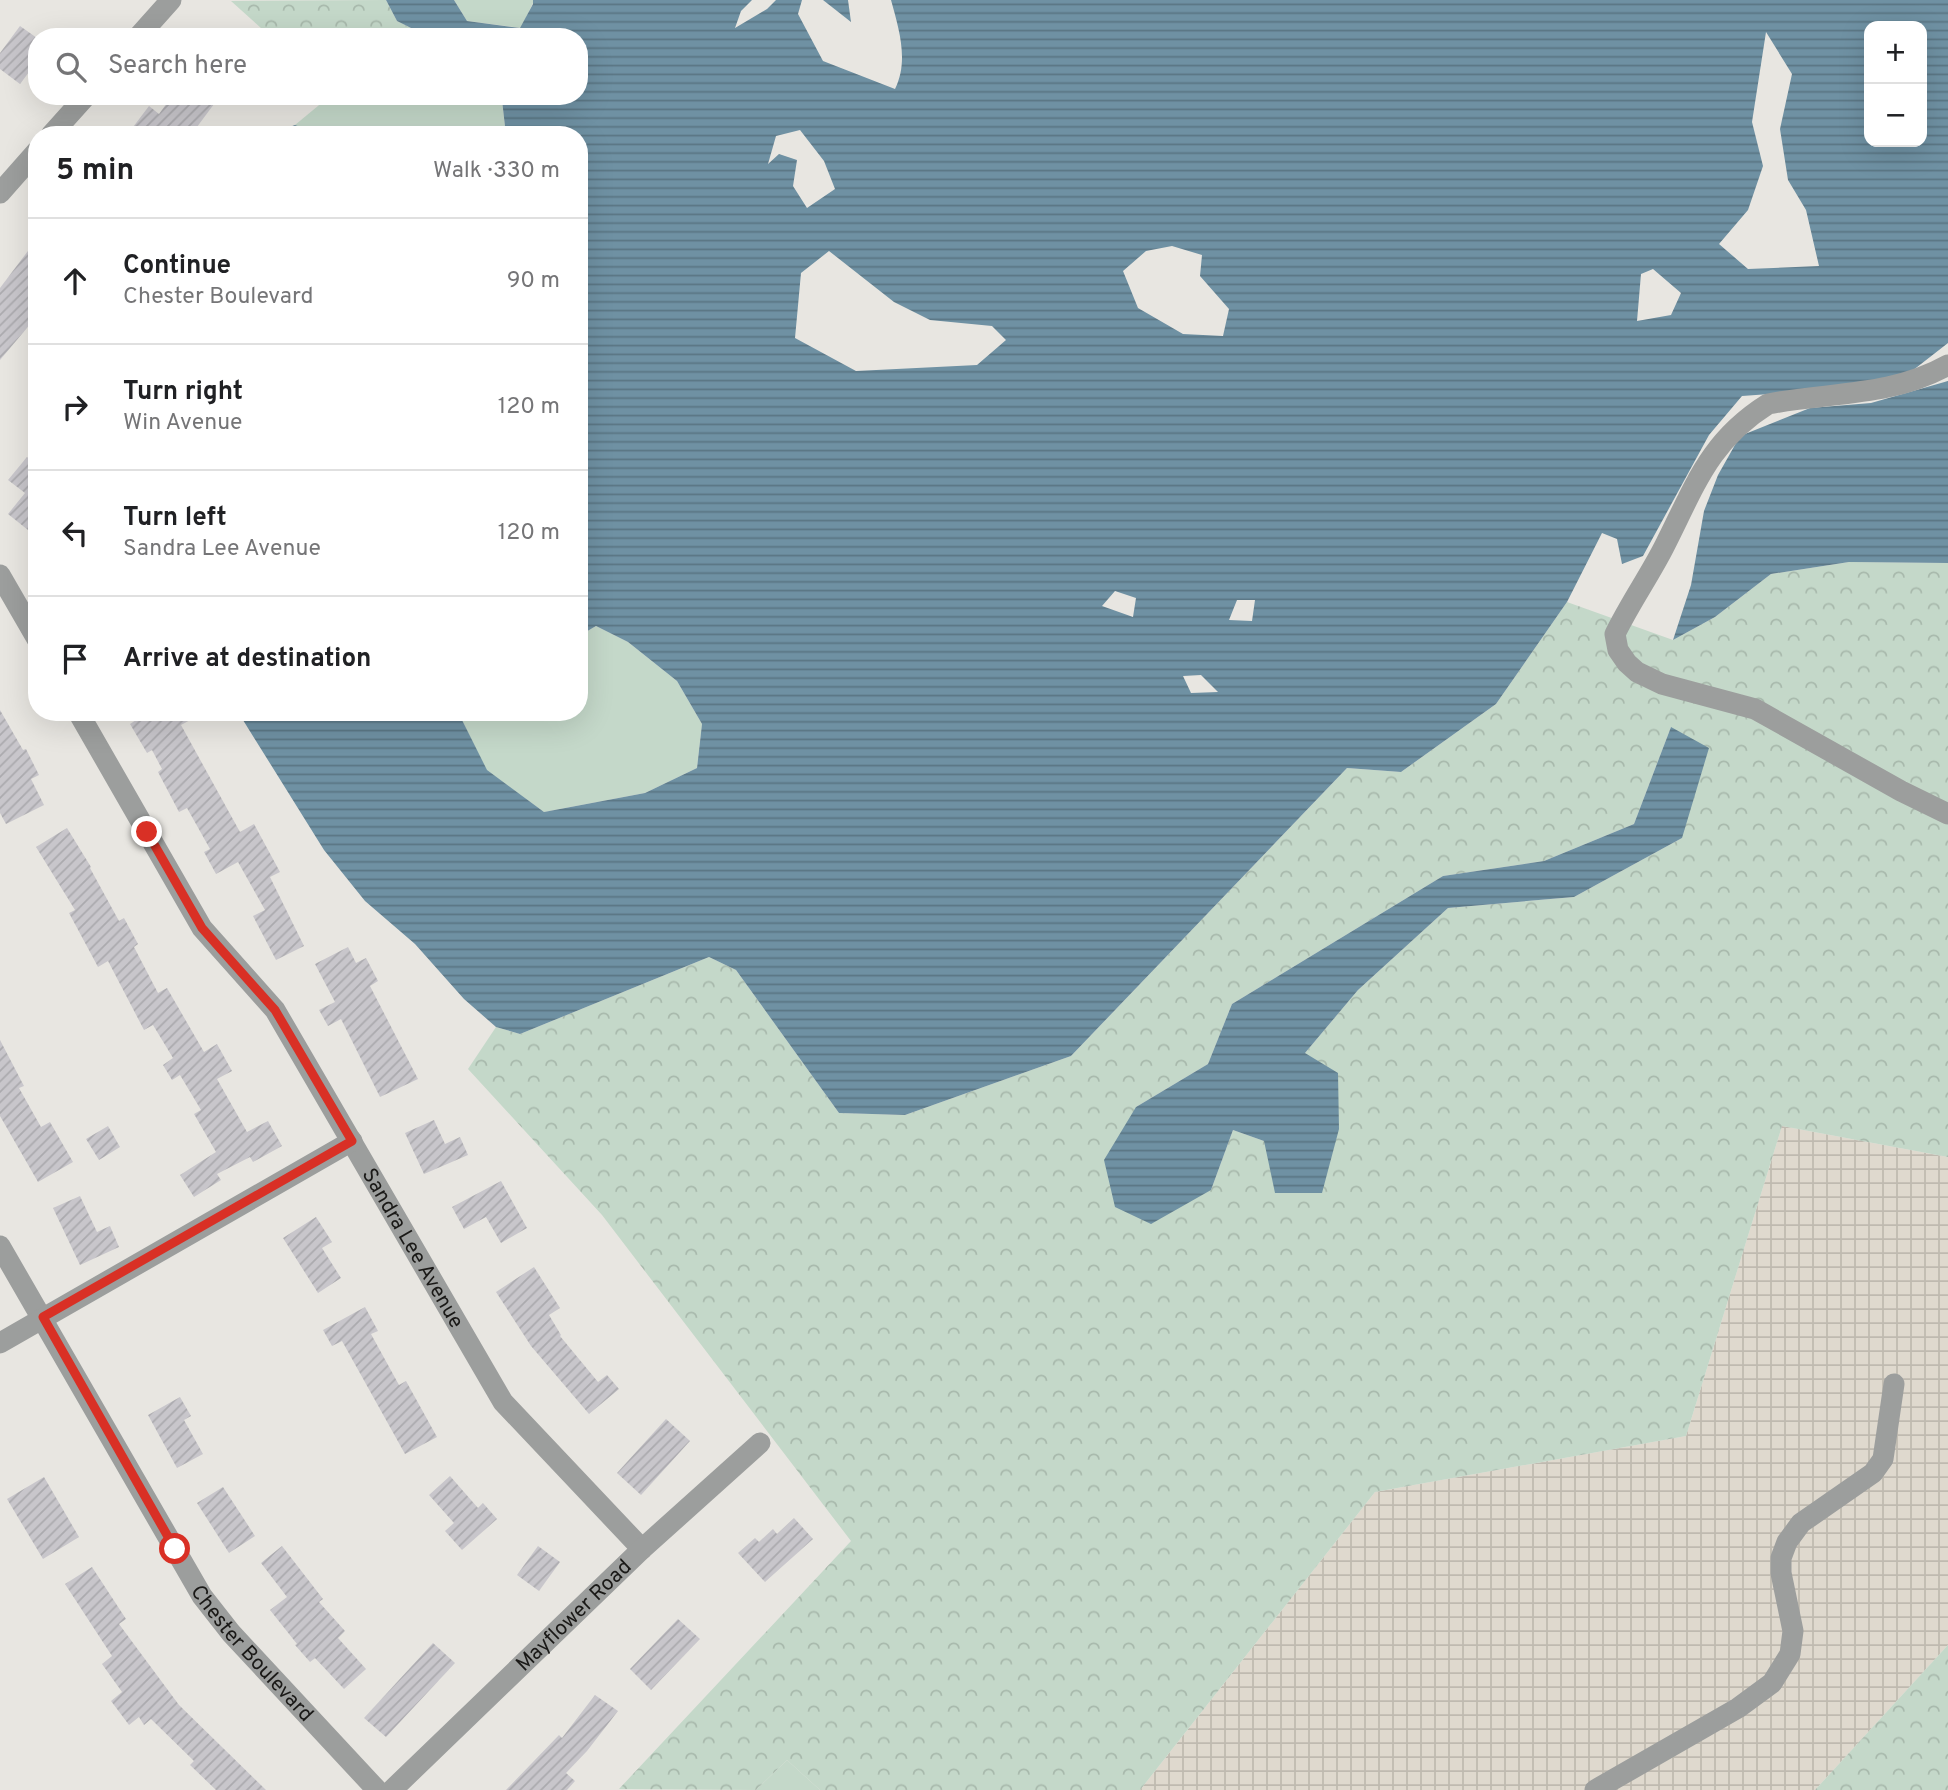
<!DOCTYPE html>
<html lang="en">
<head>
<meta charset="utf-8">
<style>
  body { margin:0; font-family:Overpass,sans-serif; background:#f2f2f2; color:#202124 }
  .controls { position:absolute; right:21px; top:21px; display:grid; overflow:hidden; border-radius:14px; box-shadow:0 7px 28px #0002 }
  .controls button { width:63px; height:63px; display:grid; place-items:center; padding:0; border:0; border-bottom:2px solid #e0e0e0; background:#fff; color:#202124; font:35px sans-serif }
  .stop { position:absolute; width:21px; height:21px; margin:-16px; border:5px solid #d93025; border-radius:50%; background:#fff }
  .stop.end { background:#d93025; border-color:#fff; box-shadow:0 2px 7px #0008 }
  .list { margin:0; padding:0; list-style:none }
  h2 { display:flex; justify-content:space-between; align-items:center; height:91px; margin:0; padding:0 28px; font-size:30px }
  h2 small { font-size:23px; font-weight:400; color:#757577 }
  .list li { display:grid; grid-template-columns:46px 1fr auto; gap:21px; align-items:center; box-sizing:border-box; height:126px; padding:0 28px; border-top:2px solid #e0e0e0 }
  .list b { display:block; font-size:26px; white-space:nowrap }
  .list p { margin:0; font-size:23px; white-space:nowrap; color:#757577 }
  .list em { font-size:23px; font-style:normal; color:#757577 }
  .icon { flex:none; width:38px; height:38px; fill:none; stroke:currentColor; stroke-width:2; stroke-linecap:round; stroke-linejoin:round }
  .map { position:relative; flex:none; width:1948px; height:1790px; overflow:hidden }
  .search { position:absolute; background:#fff; box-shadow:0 7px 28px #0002; left:28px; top:28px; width:560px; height:77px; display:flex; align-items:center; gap:18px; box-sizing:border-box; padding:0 24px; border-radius:28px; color:#757577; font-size:26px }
  .panel { position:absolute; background:#fff; box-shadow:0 7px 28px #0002; left:28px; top:126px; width:560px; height:595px; border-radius:28px }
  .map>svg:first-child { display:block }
  .industrial { fill:url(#industrial-grid) }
  .grass { fill:#c4d8c9 }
  .forest { fill:url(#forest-crowns); fill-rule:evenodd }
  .water { fill:url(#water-rules); fill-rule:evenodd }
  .building { fill:url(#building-hatch) }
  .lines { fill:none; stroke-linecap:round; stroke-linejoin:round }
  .minor { stroke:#9c9e9d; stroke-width:21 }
  .route { stroke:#d93025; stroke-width:9 }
  .labels { text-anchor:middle; stroke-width:7; stroke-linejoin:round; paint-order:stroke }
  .street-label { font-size:21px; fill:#1a1917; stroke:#fff }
</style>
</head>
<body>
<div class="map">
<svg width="1948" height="1790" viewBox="0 0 1948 1790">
  <defs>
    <pattern id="industrial-grid" width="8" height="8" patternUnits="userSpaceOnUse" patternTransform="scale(1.75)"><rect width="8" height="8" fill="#dfd9ce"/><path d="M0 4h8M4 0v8" fill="none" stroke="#bfbab0"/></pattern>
    <pattern id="forest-crowns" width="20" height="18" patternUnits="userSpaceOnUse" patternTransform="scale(1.75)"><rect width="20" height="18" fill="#c4d8c9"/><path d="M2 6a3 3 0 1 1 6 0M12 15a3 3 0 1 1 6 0" fill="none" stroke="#a8b9ac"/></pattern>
    <pattern id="water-rules" width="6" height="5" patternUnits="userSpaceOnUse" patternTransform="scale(1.75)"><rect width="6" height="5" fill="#6f91a3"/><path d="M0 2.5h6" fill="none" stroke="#5a7684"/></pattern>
    <pattern id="building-hatch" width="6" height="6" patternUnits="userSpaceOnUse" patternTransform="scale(1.75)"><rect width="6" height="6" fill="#c8c6cb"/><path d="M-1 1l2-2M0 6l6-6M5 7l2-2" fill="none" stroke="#abaaae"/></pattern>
  </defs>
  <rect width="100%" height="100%" fill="#e8e6e1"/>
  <polygon class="industrial" points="1782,1126 1948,1157 1948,1645 1815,1790 1140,1790 1375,1492 1686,1436"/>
  <g class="grass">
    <polygon points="454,0 533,0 533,3 521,28 467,21"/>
    <polygon points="330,96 499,96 502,100 506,135 321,135 295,125"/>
    <polygon points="596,626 628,642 677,681 702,724 697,768 645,793 544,812 486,770 458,712 579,712 579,636"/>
    <polygon points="787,1760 820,1790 756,1790"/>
  </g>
  <g class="forest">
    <polygon points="386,0 397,21 429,37 271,37 231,1"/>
    <path d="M1849,562l99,1v594l-166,-31 -96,310 -311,56 -235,298h-320l-33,-30 -31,30 -137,-1 232,-248 -249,-326 -134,-146 28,-42 24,7 189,-77 27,13 103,143 66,2 166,-59 276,-288 54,4 95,-68 71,-102 106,38 42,-23 56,-43zM1671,727l11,111 -108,59 -126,11 -90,82 -53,63 -41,88 -31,-11 -22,60 -75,-83 72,-43 24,-60 211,-128 101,-15 90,-37z"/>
    <polygon points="1948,1645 1948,1790 1815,1790"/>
  </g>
  <g class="water">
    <path d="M386,0h68l13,21 53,7 13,-24v-4h219l-11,11 -6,17 32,-19 9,-9h26l-4,14 25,47 72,28c14,-28 4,-60 -4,-89h1057v343l-54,42 -152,11 -33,39 -66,121 -21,8 -5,-25 -15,-6 -35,69 -71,102 -95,68 -54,-4 -276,288 -166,59 -66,-2 -103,-143 -27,-13 -189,77 -24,-7 -32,-28 -49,-55 -50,-43 -41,-51 -86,-138h220l29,58 57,42 101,-19 52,-25 5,-44 -25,-43 -49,-39 -32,-16 -17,10v-501h-73l-4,-35 -3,-4h80v-59h-150l-32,-16zM1869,26h53v116h-53zM1766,32l26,42 -12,55 8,51 18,30 13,56 -71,3 -29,-25 29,-34 15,-44 -11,-44zM800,130l24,31 11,28 -28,19 -14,-22 4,-26 -18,-6 -11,10 8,-28zM1172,246l30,9 -2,21 29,33 -6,27 -40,-2 -45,-26 -15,-37 23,-20zM829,251l65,51 36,18 62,6 14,14 -29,25 -121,6 -61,-33 6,-65zM1653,269l28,24 -10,22 -34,6 4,-47zM1115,591l21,7 -3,19 -31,-11zM1237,600h18l-3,21 -23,-1zM1201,675l17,17 -27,1 -8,-17z"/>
    <polygon points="823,0 848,0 851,22"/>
    <polygon points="295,125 321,135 268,135"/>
    <polygon points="1948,381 1948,563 1849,562 1771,574 1715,617 1673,640 1691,585 1704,511 1718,475 1740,436 1810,408 1871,403"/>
    <polygon points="1671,727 1709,748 1682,838 1574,897 1448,908 1358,990 1305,1053 1338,1073 1339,1129 1322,1193 1275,1193 1264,1141 1233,1130 1211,1190 1151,1224 1115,1207 1104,1160 1136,1107 1208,1064 1232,1004 1443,876 1544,861 1634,824"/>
  </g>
  <g class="building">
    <polygon points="20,26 37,38 37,78 29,72 20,84 0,69 0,53"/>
    <polygon points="172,96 220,96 191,135 127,135 149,106 159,114"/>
    <polygon points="37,239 37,316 0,360 0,288"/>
    <polygon points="27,457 37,465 37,519 28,530 8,514 25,493 8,480"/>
    <polygon points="0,710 23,750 26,749 39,775 31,779 44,805 6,824 0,813"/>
    <polygon points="132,712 205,712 181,725 240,832 254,824 280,872 270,877 304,946 276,960 253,916 265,910 238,862 216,874 204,852 210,849 187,808 179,812 158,772 162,769 152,750 147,753 130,724 136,720"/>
    <polygon points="67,828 91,867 90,868 119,921 124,918 138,944 134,947 158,993 167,988 204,1052 217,1044 232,1071 217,1079 247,1132 268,1121 282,1146 253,1162 250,1157 217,1174 221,1180 194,1197 180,1175 216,1152 194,1114 201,1110 180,1075 172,1080 163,1065 173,1058 153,1025 144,1030 108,961 98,967 69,913 75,910 36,847"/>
    <polygon points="348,947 356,963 366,958 378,981 370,986 418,1079 380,1097 341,1019 328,1026 319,1010 335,1002 315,964"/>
    <polygon points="0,1040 24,1086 19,1088 41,1127 50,1122 73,1162 38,1182 0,1116"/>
    <polygon points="434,1120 445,1144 460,1137 468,1155 424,1174 405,1133"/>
    <polygon points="108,1126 120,1147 99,1160 86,1139"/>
    <polygon points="501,1181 527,1228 501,1243 486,1217 464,1229 452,1207"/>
    <polygon points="80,1196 97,1232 110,1226 119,1247 80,1265 53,1208"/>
    <polygon points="316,1217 332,1242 322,1248 341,1278 318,1293 283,1238"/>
    <polygon points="534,1267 560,1308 549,1315 561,1335 560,1336 598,1382 607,1375 619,1389 589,1414 531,1346 496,1292"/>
    <polygon points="365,1307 378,1331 371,1334 399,1385 406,1381 437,1437 405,1454 342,1341 332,1346 323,1330"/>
    <polygon points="180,1397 191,1416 184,1420 203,1454 177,1468 148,1415"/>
    <polygon points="666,1419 690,1441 641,1495 617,1473"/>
    <polygon points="450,1476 478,1508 483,1503 497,1519 462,1550 445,1531 454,1523 429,1495"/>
    <polygon points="44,1477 79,1537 43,1559 7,1499"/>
    <polygon points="223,1487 255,1536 229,1553 197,1503"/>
    <polygon points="794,1518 813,1539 765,1582 738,1553 755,1538 759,1542 773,1529 777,1534"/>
    <polygon points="282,1546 323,1599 319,1602 345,1631 338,1638 366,1669 344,1689 315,1658 310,1662 295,1645 297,1644 270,1610 287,1597 261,1563"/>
    <polygon points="538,1546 560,1562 539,1591 517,1575"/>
    <polygon points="92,1567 126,1619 119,1624 179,1705 266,1790 216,1790 190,1765 194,1761 151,1719 144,1725 139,1717 129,1725 111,1701 122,1692 102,1664 112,1656 65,1584"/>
    <polygon points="678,1619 700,1639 651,1690 630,1669"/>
    <polygon points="433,1643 455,1663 386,1737 364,1718"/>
    <polygon points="595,1695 618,1711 587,1751 566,1773 575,1781 567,1790 506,1790 559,1735 562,1738"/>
  </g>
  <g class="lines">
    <g class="minor">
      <polyline points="138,37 171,0"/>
      <polyline points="51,135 86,96"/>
      <polyline points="0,193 37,151"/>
      <path d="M1948,365c-57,32 -118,27 -180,39 -59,37 -73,82 -103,141 -15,30 -35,58 -50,89l3,16 9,13 10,9 25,12 93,25 146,82 47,23"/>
      <polyline points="0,575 37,639"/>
      <path id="s1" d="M78,712l124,216 73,82 228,392 139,147"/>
      <path id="s2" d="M0,1246l202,350 29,37 146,157"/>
      <polyline points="0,1343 352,1141"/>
      <path id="s3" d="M392,1790l250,-241 118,-106"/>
      <polyline points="1595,1790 1738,1708 1772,1683 1790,1654 1793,1631 1781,1573 1781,1558 1787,1542 1801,1523 1873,1473 1883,1459 1894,1384"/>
    </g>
  </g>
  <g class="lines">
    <polyline class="route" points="147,832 202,928 275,1010 352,1141 43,1317 175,1549"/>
  </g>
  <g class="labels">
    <g class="street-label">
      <text dy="7" stroke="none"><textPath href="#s1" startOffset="634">Sandra Lee Avenue</textPath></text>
      <text dy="7" stroke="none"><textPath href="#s3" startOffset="252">Mayflower Road</textPath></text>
      <text dy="7" stroke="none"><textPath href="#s2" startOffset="480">Chester Boulevard</textPath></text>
    </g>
  </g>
</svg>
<div class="controls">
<button>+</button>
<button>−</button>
</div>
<div class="stop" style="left:175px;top:1549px"></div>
<div class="stop end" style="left:147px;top:832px"></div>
<div class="search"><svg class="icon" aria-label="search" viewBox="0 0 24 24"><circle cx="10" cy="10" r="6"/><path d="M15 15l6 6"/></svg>Search here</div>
<section class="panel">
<h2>5 min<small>Walk · 330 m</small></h2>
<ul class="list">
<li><svg class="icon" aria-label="ahead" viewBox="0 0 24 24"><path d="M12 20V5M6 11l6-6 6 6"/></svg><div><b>Continue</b><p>Chester Boulevard</p></div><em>90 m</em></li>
<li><svg class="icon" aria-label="right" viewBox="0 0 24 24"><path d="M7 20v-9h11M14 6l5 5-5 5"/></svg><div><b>Turn right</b><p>Win Avenue</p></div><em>120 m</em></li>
<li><svg class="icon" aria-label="left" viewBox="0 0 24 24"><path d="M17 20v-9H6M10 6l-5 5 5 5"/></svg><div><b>Turn left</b><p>Sandra Lee Avenue</p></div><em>120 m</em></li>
<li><svg class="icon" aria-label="arrive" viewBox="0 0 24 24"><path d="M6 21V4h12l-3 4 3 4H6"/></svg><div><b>Arrive at destination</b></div></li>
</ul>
</section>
</div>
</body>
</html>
